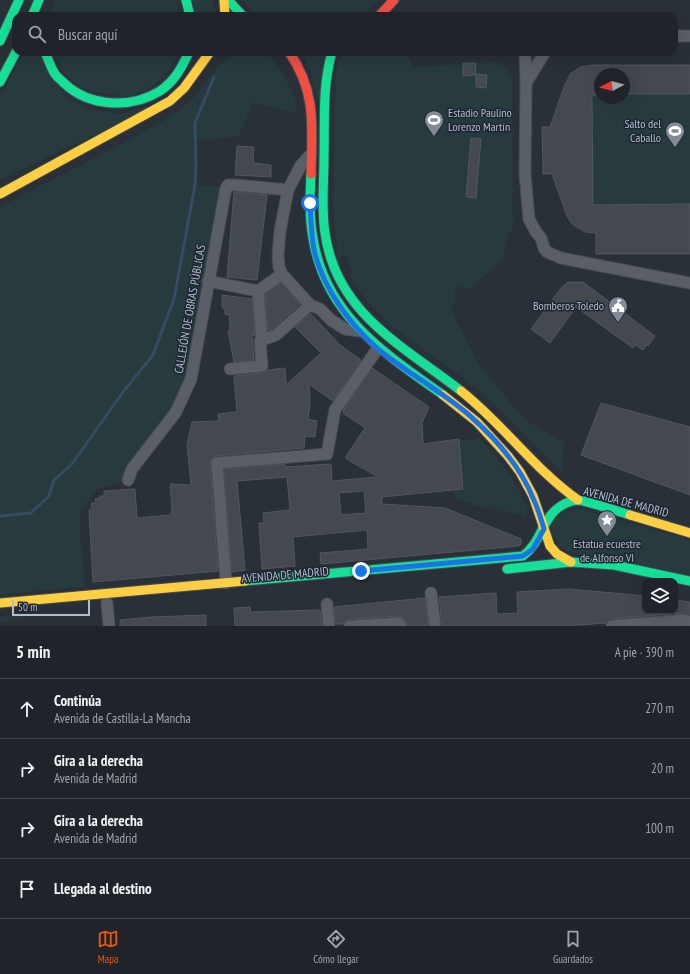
<!DOCTYPE html>
<html lang="es">
<head>
<meta charset="utf-8">
<style>
  body { margin:0; font-family:"PT Sans Narrow",sans-serif; background:#282c32; color:#f1f3f6 }
  .controls { position:absolute; right:12px; bottom:12px; display:grid; overflow:hidden; border-radius:8px; box-shadow:0 4px 16px #0002 }
  .controls button { width:36px; height:36px; display:grid; place-items:center; padding:0; border:0; border-bottom:1px solid #3d4147; background:#20242a; color:#f1f3f6; font:20px sans-serif }
  .compass { position:absolute; left:594px; top:68px; width:36px; height:36px; border-radius:50%; background:#20242a; box-shadow:0 4px 16px #0002; rotate:263deg }
  .scale { position:absolute; left:12px; bottom:10px; width:78px; box-sizing:border-box; padding-left:4px; border:2px solid #b4bcc9; border-top:0; font-size:11px; line-height:14px; white-space:nowrap; color:#b4bcc9; -webkit-text-stroke:3px #1d2633; paint-order:stroke }
  .stop { position:absolute; width:12px; height:12px; margin:-9px; border:3px solid #1a73e8; border-radius:50%; background:#fff }
  .stop.end { background:#1a73e8; border-color:#fff; box-shadow:0 1px 4px #0008 }
  .list { margin:0; padding:0; list-style:none }
  h2 { display:flex; justify-content:space-between; align-items:center; height:52px; margin:0; padding:0 16px; font-size:17px }
  h2 small { font-size:13px; font-weight:400; color:#a2a4a8 }
  .list li { display:grid; grid-template-columns:26px 1fr auto; gap:12px; align-items:center; box-sizing:border-box; height:60px; padding:0 16px; border-top:1px solid #3d4147 }
  .list b { display:block; font-size:15px; white-space:nowrap }
  .list p { margin:0; font-size:13px; white-space:nowrap; color:#a2a4a8 }
  .list em { font-size:13px; font-style:normal; color:#a2a4a8 }
  .icon { flex:none; width:22px; height:22px; fill:none; stroke:currentColor; stroke-width:2; stroke-linecap:round; stroke-linejoin:round }
  .map { position:relative; flex:none; width:690px; height:626px; overflow:hidden }
  .search { position:absolute; background:#20242a; box-shadow:0 4px 16px #0002; left:12px; right:12px; top:12px; height:44px; display:flex; align-items:center; gap:10px; box-sizing:border-box; padding:0 14px; border-radius:12px; color:#a2a4a8; font-size:15px }
  .sheet { height:292px; background:#20242a }
  nav { display:flex; justify-content:space-around; align-items:center; box-sizing:border-box; height:56px; border-top:1px solid #3d4147; background:#20242a; font-size:11px; color:#a2a4a8 }
  nav a { display:grid; justify-items:center; gap:2px }
  nav .on { color:#ea580c }
  .map>svg:first-child { display:block }
  .green { fill:#273a3e }
  .lines { fill:none; stroke-linecap:round; stroke-linejoin:round }
  .stream { stroke:#384963; stroke-width:3 }
  .building { fill:#444950; stroke:#52575f; fill-rule:evenodd }
  .street-casing { stroke:#484c53; stroke-width:13 }
  .fast-casing { stroke:#484c53; stroke-width:11 }
  .slow-casing { stroke:#484c53; stroke-width:11 }
  .jam-casing { stroke:#484c53; stroke-width:11 }
  .street { stroke:#5a5e66; stroke-width:11 }
  .fast { stroke:#16e098; stroke-width:9 }
  .slow { stroke:#ffcf43; stroke-width:9 }
  .jam { stroke:#f24e42; stroke-width:9 }
  .route { stroke:#1a73e8; stroke-width:5 }
  .labels { text-anchor:middle; stroke-width:3; stroke-linejoin:round; paint-order:stroke }
  .poi-label { font-size:12px; fill:#b4bcc9; stroke:#1d2633; text-anchor:end }
  .street-label { font-size:12px; fill:#b4bcc9; stroke:#1d2633 }
</style>
</head>
<body>
<div class="map">
<svg width="690" height="626" viewBox="0 0 690 626">
  <rect width="100%" height="100%" fill="#2a3038"/>
  <g class="green">
    <polygon points="55,0 175,0 181,16 50,16"/>
    <polygon points="190,0 212,0 216,16 194,16"/>
    <polygon points="240,0 379,0 360,16 260,16"/>
    <polygon points="24,52 39,52 63,95 89,109 119,114 149,106 111,127 0,180 0,97"/>
    <polygon points="52,52 178,52 176,59 164,77 146,90 125,97 83,89 66,76"/>
    <path d="M244,52h17l7,2 16,21 9,21 4,18 -44,-12 -14,34 -46,6 3,26 -1,17 31,3 -35,191 -63,101 -32,9 -16,23v20l5,54 -85,9v-388c38,-20 76,-40 114,-59 25,-14 51,-26 73,-44 24,-20 22,-43 57,-52z"/>
    <polygon points="325,52 320,108 311,73 302,53"/>
    <polygon points="344,52 406,52 413,67 495,62 504,66 512,80 513,228 507,236 503,259 471,288 456,287 452,313 480,366 525,420 565,443 562,456 563,473 478,389 390,325 363,296 349,275 354,275 350,267 347,255 338,257 333,212 335,102 336,72 339,61"/>
    <polygon points="624,94 690,94 690,204 593,205 592,95 600,95 600,98 624,98"/>
    <path d="M480,438c13,16 50,56 46,78h-3l-34,-10 -1,4 -33,-12 -1,-8 10,-1 -5,-48z"/>
    <polygon points="576,508 690,540 690,575 577,554 565,550 557,545 551,527 556,517"/>
    <polygon points="27,615 22,619 0,623 0,617"/>
  </g>
  <g class="lines">
    <polyline class="stream" points="0,516 31,513 49,496 54,480 72,464 123,392 153,355 174,299 195,185 196,168 195,123 214,77"/>
  </g>
  <g class="building">
    <polygon points="463,63 476,63 475,75 463,76"/>
    <polygon points="593,65 690,65 690,94 624,94 624,74 600,74 600,95 592,95 593,205 690,204 690,254 596,254 596,233 585,232 572,224 567,216 552,174 543,174 542,127 550,127 564,87 571,73 581,67"/>
    <polygon points="476,74 487,75 486,88 476,87"/>
    <polygon points="471,138 481,139 476,198 466,197"/>
    <polygon points="237,146 254,147 253,163 271,165 271,177 235,175"/>
    <polygon points="234,192 267,195 257,280 227,277"/>
    <polygon points="568,282 583,282 655,336 648,346 647,345 643,350 635,345 633,348 576,307 550,343 531,329 561,288"/>
    <polygon points="281,283 300,304 272,329 268,330 265,294"/>
    <polygon points="222,295 252,299 255,335 252,336 254,360 234,362 228,331 230,330 229,315 225,314 225,310 222,307"/>
    <polygon points="311,314 340,345 361,360 333,401 309,384 310,403 308,419 317,421 315,437 305,436 304,448 216,456 211,460 210,464 218,571 93,582 89,510 92,509 91,503 96,503 95,499 100,498 100,496 104,496 104,491 135,489 137,518 171,515 172,506 170,487 171,484 191,485 187,445 192,422 219,421 218,414 237,412 234,376 263,373 268,370 285,368 286,385 321,353 295,327"/>
    <path d="M372,368l57,39 -7,16 1,21 36,-5 4,50 -81,8v7l63,4 76,31v5l-2,2 -198,18 -1,-11 48,-4 -1,-19 -74,7 2,29 -33,3 -3,-46h5l-1,-10 27,-3 -3,-33 -50,4 8,89 -13,2 -8,-103 61,-5v3l46,-3 1,17 46,-4 -33,-19 20,-30 -22,-15 1,-4zM364,491l2,22 -25,2 -2,-22z"/>
    <polygon points="601,403 690,427 690,495 581,455"/>
    <polygon points="569,589 645,596 645,611 675,611 675,600 690,602 690,615 682,613 611,619 606,623 566,626 442,626 439,597 496,593 497,614 518,613 517,592"/>
    <polygon points="425,598 428,626 408,626 405,619 399,616 350,619 346,620 344,624 336,624 334,607"/>
    <polygon points="250,607 251,612 320,610 322,626 235,626 234,608"/>
    <polygon points="206,615 206,626 120,626 120,620 152,617"/>
  </g>
  <g class="lines">
    <defs>
      <g id="street">
        <polyline points="674,36 690,36"/>
        <polyline points="525,52 526,83 525,174 529,219 536,232 541,238 544,248 547,252 561,258 690,283"/>
        <polyline points="526,83 545,52"/>
        <polyline points="311,154 301,165 288,190 280,231 278,256 279,267 282,274 310,305 320,309 331,320 345,329 359,331"/>
        <polyline points="282,274 258,291 262,340 276,335 310,305"/>
        <polyline points="208,281 258,291"/>
        <polyline points="230,369 262,366 260,341 262,340"/>
        <polyline points="128,480 132,469 176,412 191,379 226,188 228,185 235,185 288,190"/>
        <polyline points="226,583 217,463 327,454 335,410 378,348"/>
        <polyline points="431,593 435,626"/>
        <polyline points="107,603 109,626"/>
        <polyline points="327,604 329,626"/>
        <polyline points="350,626 399,623 401,626"/>
        <polyline points="612,626 683,620 690,622"/>
      </g>
      <g id="fast">
        <polyline points="186,0 190,16"/>
        <polyline points="228,0 243,16"/>
        <polyline points="32,16 39,0"/>
        <polyline points="0,41 19,0"/>
        <path d="M45,52c3,7 6,16 10,22 2,3 6,6 9,9 25,24 67,26 96,8 15,-10 22,-24 29,-39"/>
        <path d="M332,52c-10,35 -7,69 -8,105 0,26 -3,51 1,76 11,80 78,113 136,158"/>
        <polyline points="0,82 16,52"/>
        <path d="M311,174c-1,21 -2,42 2,64 12,77 71,115 130,157"/>
        <polyline points="507,569 571,562 614,565 690,581"/>
        <path d="M245,581l278,-25c13,-10 16,-22 24,-35 6,-11 17,-19 30,-21 7,0 43,12 53,15"/>
      </g>
      <g id="slow">
        <polyline points="224,0 225,16"/>
        <polyline points="0,194 170,101 184,88 210,52"/>
        <path d="M461,391c42,33 73,78 117,109"/>
        <polyline points="443,395 477,422 508,456 520,472 533,496 550,546 557,554 571,562"/>
        <polyline points="630,515 690,533"/>
        <polyline points="0,603 245,581"/>
      </g>
      <g id="jam">
        <polyline points="379,16 394,0"/>
        <path d="M289,52c28,40 23,76 22,122"/>
      </g>
    </defs>
    <use href="#street" class="street-casing"/>
    <use href="#fast" class="fast-casing"/>
    <use href="#slow" class="slow-casing"/>
    <use href="#jam" class="jam-casing"/>
    <use href="#street" class="street"/>
    <use href="#fast" class="fast"/>
    <use href="#slow" class="slow"/>
    <use href="#jam" class="jam"/>
  </g>
  <g class="lines">
    <path class="route" d="M310,203c1,17 1,35 5,51 9,35 36,72 63,95 29,24 62,41 91,66 25,22 51,51 64,83 5,10 8,21 11,31l-11,20 -10,7 -162,15"/>
  </g>
  <defs>
    <symbol id="stadium-pin" viewBox="-11 -11 22 30"><path d="M0 17L-7.5 6A9.5 9.5 0 1 1 7.5 6Z" fill="#848b96" stroke="#1d2633"/><path d="M0-5a6.5 5 0 1 0 0 10a6.5 5 0 1 0 0-10ZM-3.5-1.8h7v3.6h-7Z" fill="#fff"/></symbol>
    <symbol id="civic-pin" viewBox="-11 -11 22 30"><path d="M0 17L-7.5 6A9.5 9.5 0 1 1 7.5 6Z" fill="#848b96" stroke="#1d2633"/><path d="M-.6-6.5H3V-4.5H.6V-3L4-1V1h2V6H-6V1h2V-1L-.6-3ZM-1.2 2.5V6h2.4V2.5Z" fill="#fff"/></symbol>
    <symbol id="sight-pin" viewBox="-11 -11 22 30"><path d="M0 17L-7.5 6A9.5 9.5 0 1 1 7.5 6Z" fill="#848b96" stroke="#1d2633"/><path d="M0-6L1.8-2.2L6-1.7L2.9 1.2L3.7 5.4L0 3.3L-3.7 5.4L-2.9 1.2L-6-1.7L-1.8-2.2Z" fill="#fff"/></symbol>
  </defs>
  <g fill-rule="evenodd">
    <use href="#stadium-pin" x="423" y="109" width="22" height="30"/>
    <use href="#stadium-pin" x="664" y="120" width="22" height="30"/>
    <use href="#civic-pin" x="607" y="295" width="22" height="30"/>
    <use href="#sight-pin" x="596" y="509" width="22" height="30"/>
  </g>
  <g class="labels">
    <g class="poi-label">
      <text x="448" y="117" text-anchor="start">Estadio Paulino<tspan x="448" dy="14">Lorenzo Martín</tspan></text>
      <text x="661" y="128">Salto del<tspan x="661" dy="14">Caballo</tspan></text>
      <text x="604" y="310">Bomberos Toledo</text>
      <text x="607" y="548" text-anchor="middle">Estatua ecuestre<tspan x="607" dy="14">de Alfonso VI</tspan></text>
    </g>
    <g class="street-label">
      <text transform="translate(190 309) rotate(-80)" y="4">CALLEJÓN DE OBRAS PÚBLICAS</text>
      <text transform="translate(626 502) rotate(15)" y="4">AVENIDA DE MADRID</text>
      <text transform="translate(285 575) rotate(-5)" y="4">AVENIDA DE MADRID</text>
    </g>
  </g>
</svg>
<div class="controls">
<button><svg class="icon" aria-label="layers" viewBox="0 0 24 24"><path d="M12 4l9 5-9 5-9-5zM3 14l9 5 9-5"/></svg></button>
</div>
<svg class="compass" viewBox="-18 -18 36 36"><path d="M0-13l5 13h-10z" fill="#e53935"/><path d="M0 13l5-13h-10z" fill="#a2a4a8"/></svg>
<div class="scale">50 m</div>
<div class="stop" style="left:310px;top:203px"></div>
<div class="stop end" style="left:361px;top:571px"></div>
<div class="search"><svg class="icon" aria-label="search" viewBox="0 0 24 24"><circle cx="10" cy="10" r="6"/><path d="M15 15l6 6"/></svg>Buscar aquí</div>
</div>
<section class="sheet">
<h2>5 min<small>A pie · 390 m</small></h2>
<ul class="list">
<li><svg class="icon" aria-label="ahead" viewBox="0 0 24 24"><path d="M12 20V5M6 11l6-6 6 6"/></svg><div><b>Continúa</b><p>Avenida de Castilla-La Mancha</p></div><em>270 m</em></li>
<li><svg class="icon" aria-label="right" viewBox="0 0 24 24"><path d="M7 20v-9h11M14 6l5 5-5 5"/></svg><div><b>Gira a la derecha</b><p>Avenida de Madrid</p></div><em>20 m</em></li>
<li><svg class="icon" aria-label="right" viewBox="0 0 24 24"><path d="M7 20v-9h11M14 6l5 5-5 5"/></svg><div><b>Gira a la derecha</b><p>Avenida de Madrid</p></div><em>100 m</em></li>
<li><svg class="icon" aria-label="arrive" viewBox="0 0 24 24"><path d="M6 21V4h12l-3 4 3 4H6"/></svg><div><b>Llegada al destino</b></div></li>
</ul>
</section>
<nav>
<a class="on"><svg class="icon" aria-label="map" viewBox="0 0 24 24"><path d="M3 6l6-2 6 2 6-2v14l-6 2-6-2-6 2zM9 4v14M15 6v14"/></svg>Mapa</a>
<a><svg class="icon" aria-label="directions" viewBox="0 0 24 24"><path d="M12 3l9 9-9 9-9-9zM9 14v-3h6M13 9l2 2-2 2"/></svg>Cómo llegar</a>
<a><svg class="icon" aria-label="saved" viewBox="0 0 24 24"><path d="M7 4h10v16l-5-4-5 4z"/></svg>Guardados</a>
</nav>
</body>
</html>
